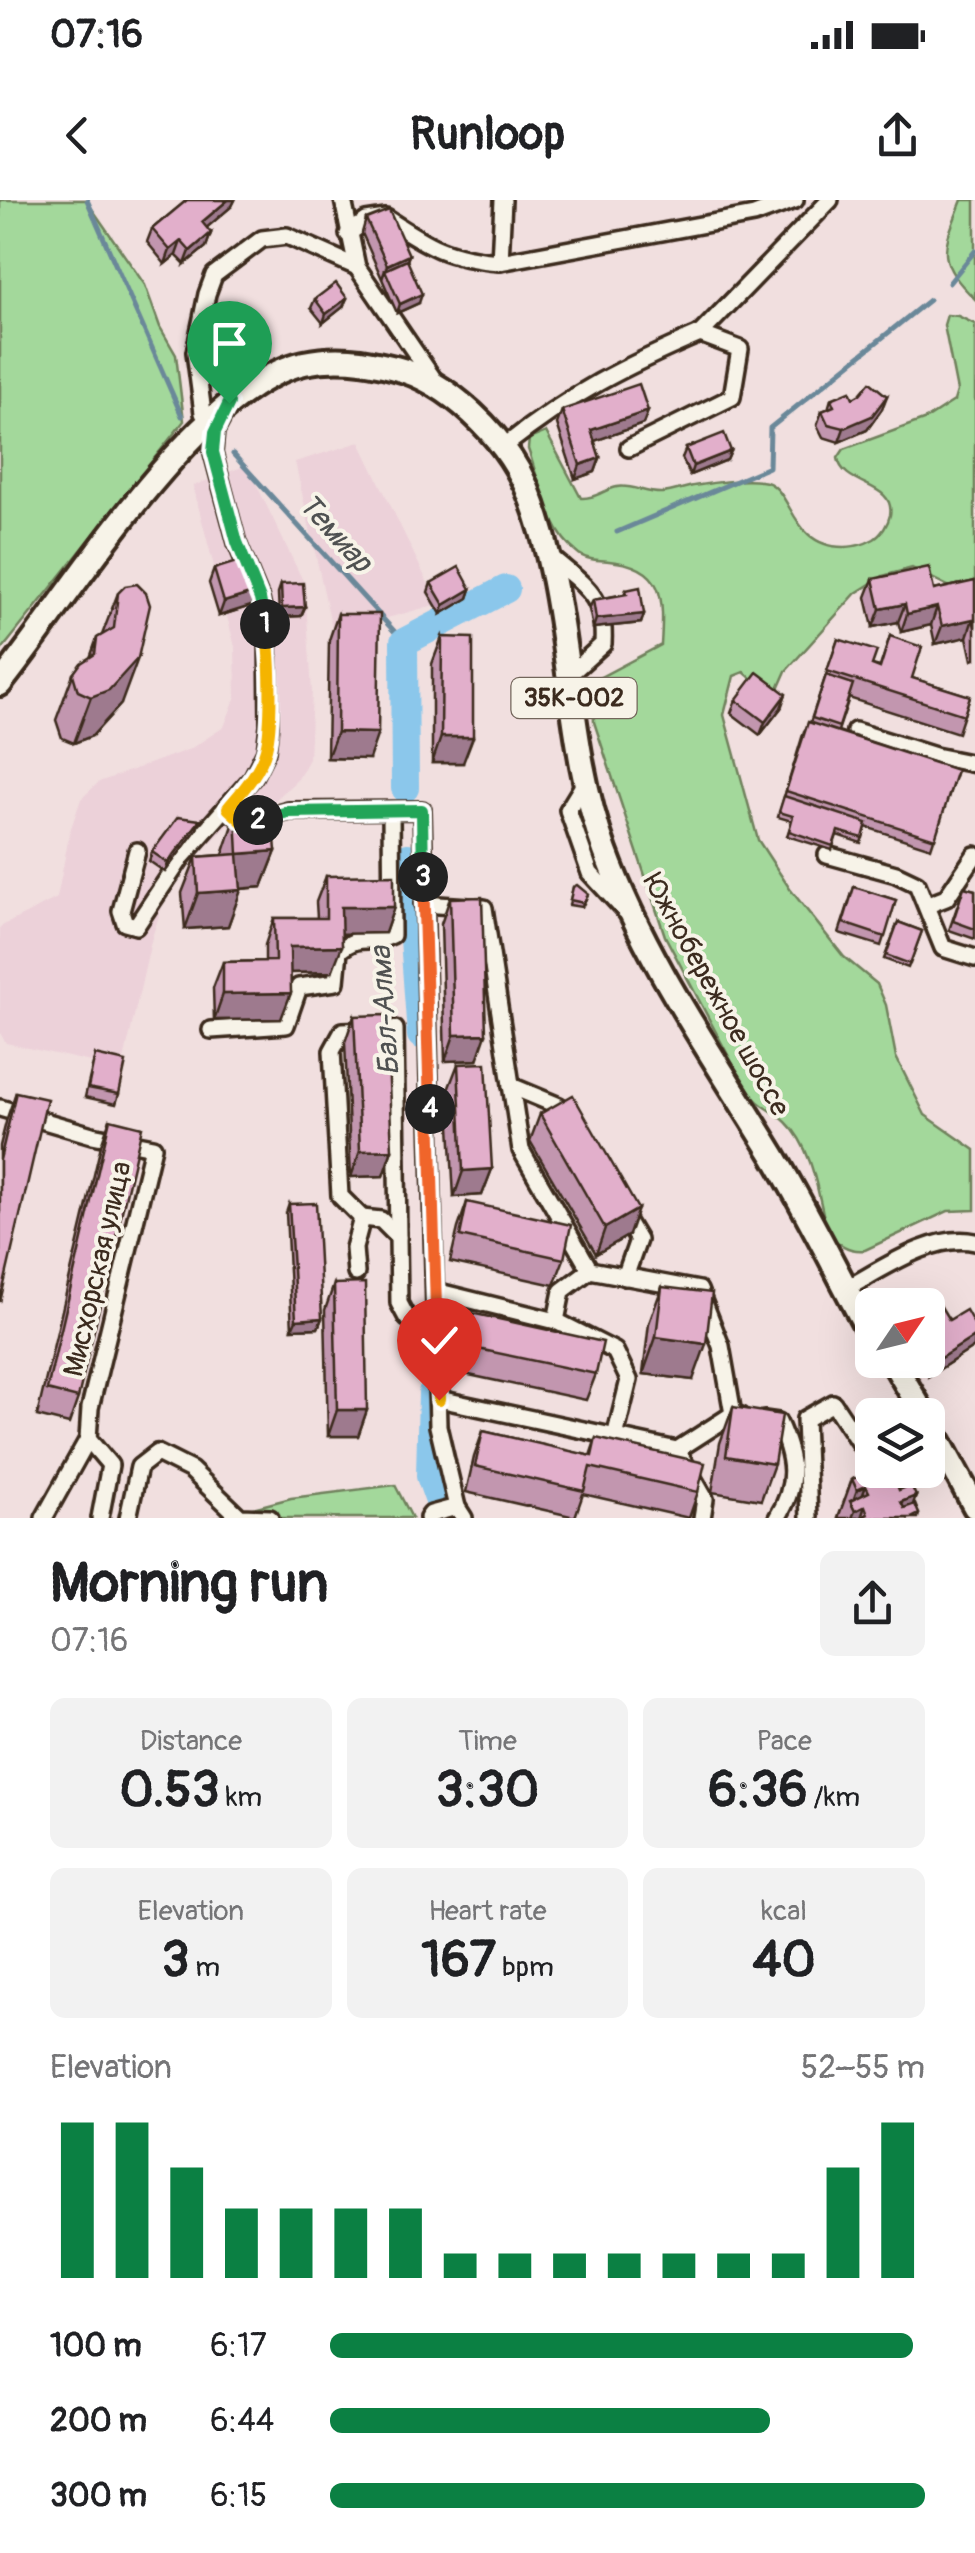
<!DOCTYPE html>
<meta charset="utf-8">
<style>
body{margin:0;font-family:Pangolin,sans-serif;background:#f2f2f2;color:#202124;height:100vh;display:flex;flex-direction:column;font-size:38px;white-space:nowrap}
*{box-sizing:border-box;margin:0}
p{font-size:32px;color:#757577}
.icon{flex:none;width:55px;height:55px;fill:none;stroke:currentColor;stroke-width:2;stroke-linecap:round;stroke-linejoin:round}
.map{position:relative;height:1318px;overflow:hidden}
.panel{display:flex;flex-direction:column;background:#fff;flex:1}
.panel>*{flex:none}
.needle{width:65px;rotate:55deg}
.controls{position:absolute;left:855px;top:1088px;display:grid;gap:20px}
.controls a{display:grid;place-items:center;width:90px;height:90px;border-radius:15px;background:#fff;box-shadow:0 10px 40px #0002;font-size:50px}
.pin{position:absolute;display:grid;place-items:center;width:85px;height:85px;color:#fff;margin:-102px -42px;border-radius:50% 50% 50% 0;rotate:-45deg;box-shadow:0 0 10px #0007}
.pin .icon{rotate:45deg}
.km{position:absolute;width:50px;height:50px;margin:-25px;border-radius:50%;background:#222;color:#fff;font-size:28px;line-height:50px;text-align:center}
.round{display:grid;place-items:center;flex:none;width:105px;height:105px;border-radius:15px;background:#f2f2f2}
.summary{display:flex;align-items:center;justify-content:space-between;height:170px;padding:0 50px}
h1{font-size:55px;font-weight:800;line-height:75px}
.stats{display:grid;grid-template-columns:repeat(3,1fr);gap:15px;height:170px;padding:10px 50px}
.stats div{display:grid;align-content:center;border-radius:15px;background:#f2f2f2;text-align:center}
.stats b{font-size:50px;font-weight:800}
.stats small{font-size:28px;font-weight:400}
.stats p{font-size:28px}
.chart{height:280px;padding:20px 50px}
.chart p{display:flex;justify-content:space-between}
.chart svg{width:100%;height:180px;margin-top:10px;stroke:#0b8043;stroke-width:6}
ul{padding:0 50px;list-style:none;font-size:32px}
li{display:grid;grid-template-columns:160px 120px 1fr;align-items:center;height:75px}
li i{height:25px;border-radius:12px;background:#0b8043}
.status{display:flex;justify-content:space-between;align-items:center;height:70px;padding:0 50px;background:#fff;direction:ltr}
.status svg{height:28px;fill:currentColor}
header{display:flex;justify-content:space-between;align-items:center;height:130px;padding:0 50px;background:#fff;font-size:45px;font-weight:800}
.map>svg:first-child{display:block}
.built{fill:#ecd1d9}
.green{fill:#a3d89b;stroke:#6f815c;stroke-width:2.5}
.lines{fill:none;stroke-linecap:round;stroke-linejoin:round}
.stream{stroke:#6b8899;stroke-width:5}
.river{stroke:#8bc7eb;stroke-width:28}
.minor-casing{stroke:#3b2a1e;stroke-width:22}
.highway-casing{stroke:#3b2a1e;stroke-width:30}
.minor{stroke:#f7f3e8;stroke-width:15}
.highway{stroke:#f7f3e8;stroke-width:22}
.wall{fill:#c296af;stroke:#3b2a1e;stroke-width:2.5}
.shaded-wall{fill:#9e7a8e;stroke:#3b2a1e;stroke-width:2.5}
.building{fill:#e2afcb;stroke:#3b2a1e;stroke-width:2.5}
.split-1-casing{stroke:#fff;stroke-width:20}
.split-2-casing{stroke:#fff;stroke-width:20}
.split-3-casing{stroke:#fff;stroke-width:20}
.split-4-casing{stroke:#fff;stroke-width:20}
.split-5-casing{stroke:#fff;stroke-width:20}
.split-6-casing{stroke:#fff;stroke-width:20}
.split-1{stroke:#22a559;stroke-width:12}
.split-2{stroke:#f5b400;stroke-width:12}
.split-3{stroke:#22a559;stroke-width:12}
.split-4{stroke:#f0652b;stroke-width:12}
.split-5{stroke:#f0652b;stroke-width:12}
.split-6{stroke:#f5b400;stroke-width:12}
.labels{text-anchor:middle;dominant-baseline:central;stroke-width:8;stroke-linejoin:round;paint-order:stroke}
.shield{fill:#f7f3e8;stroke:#73665b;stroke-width:2.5}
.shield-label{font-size:25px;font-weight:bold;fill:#3b2a1e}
.street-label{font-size:28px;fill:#3b2a1e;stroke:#f7f3e8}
.water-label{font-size:30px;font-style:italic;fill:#4f5151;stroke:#f7f3e8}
</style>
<div class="status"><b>07:16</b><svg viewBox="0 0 49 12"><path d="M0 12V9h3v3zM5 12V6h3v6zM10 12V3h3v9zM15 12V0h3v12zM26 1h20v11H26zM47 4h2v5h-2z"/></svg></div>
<header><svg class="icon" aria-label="back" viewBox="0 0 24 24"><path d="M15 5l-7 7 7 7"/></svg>Runloop<svg class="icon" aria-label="share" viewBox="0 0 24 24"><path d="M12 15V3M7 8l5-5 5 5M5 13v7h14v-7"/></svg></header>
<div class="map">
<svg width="975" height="1318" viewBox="0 0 975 1318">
<rect width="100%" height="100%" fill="#f1dfdf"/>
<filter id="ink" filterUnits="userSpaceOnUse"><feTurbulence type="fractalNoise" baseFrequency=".01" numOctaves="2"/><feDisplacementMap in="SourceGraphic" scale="20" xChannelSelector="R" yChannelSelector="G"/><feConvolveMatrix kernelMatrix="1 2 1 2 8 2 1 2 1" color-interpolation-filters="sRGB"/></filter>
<g filter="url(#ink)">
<g class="built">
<path d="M360 242 438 404 333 433 295 262Z"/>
<path d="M247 265 305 385 312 492 309 559 298 579 271 604 234 620 188 664 167 692 152 737 122 869 6 843 0 833V727L57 698 70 631 81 599 99 582 190 549 224 527 236 496 235 447 193 286Z"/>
</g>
<g class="green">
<path d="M0 0H86L145 85 160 127 176 155 184 221 0 452Z"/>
<path d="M962 0H975V99C934 59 943 49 962 0Z"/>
<path d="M947 115 958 116 975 124V383L950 387 912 368 883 376 856 393 786 471 778 489 769 494 744 472 734 476 724 515 758 640 790 689 844 757 877 784 886 805 896 857 925 915 975 950V1010L948 1011 865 1050C850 1052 836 1044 827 1031 818 996 814 949 786 922 770 907 761 909 745 887L665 736 594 522 593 489 597 479 661 445C664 398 665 366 609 361 599 360 587 360 579 354 548 332 540 283 528 249L529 239 546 232 581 298C595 299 603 290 617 287 631 284 647 294 662 293 675 292 687 286 700 285 718 282 742 279 761 281 794 283 787 348 845 347 857 346 863 345 874 339 882 334 888 324 890 315 896 282 842 287 838 258L844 249 926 219 954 201 957 191 944 125Z"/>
<path d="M395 1285 412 1318H215L291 1298Z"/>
</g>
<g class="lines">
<g class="stream">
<path d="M87 0 182 216"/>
<path d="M949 83 975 51"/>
<path d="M233 254 404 442"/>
<path d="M617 332 769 267 770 228 929 100"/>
</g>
<g class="river">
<path d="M405 588 404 442 506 389"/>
<path d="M408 657 421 835"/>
<path d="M432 1193 430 1276 445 1318"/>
</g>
<defs>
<g id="minor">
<path d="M343 0 357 67 432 177"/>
<path d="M348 34 366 21 386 18C428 46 447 58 500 62L754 15 795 0"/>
<path d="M500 62 503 0"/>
<path d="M700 134 830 0"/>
<path d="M203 213 195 152 207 94 214 75 262 39 287 36 357 67"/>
<path d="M506 245C570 194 625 166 700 134L740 149 732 197 629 248"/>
<path d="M553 359C586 387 606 397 603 444L571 473"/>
<path d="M855 531 935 556 975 564"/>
<path d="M587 579 568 610 590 673 625 711"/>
<path d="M228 608 244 623 289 611 422 610 438 1226 457 1307 464 1318"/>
<path d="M137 651 121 711 125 723 136 726 182 657 253 577 266 551 269 525 268 435 260 399 237 343 213 253 215 231 223 216"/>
<path d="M827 655 896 674 917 684 943 748 975 758"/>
<path d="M423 704 484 708 521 950 590 1070 699 1090 721 1146 733 1214"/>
<path d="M928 705 946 698 975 655"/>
<path d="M211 830 286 825 299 787 336 782 339 751C363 731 369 747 392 735L391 611"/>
<path d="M511 886 559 906 567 919"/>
<path d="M0 908 92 935 153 947 90 1208 88 1239 44 1318"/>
<path d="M622 1013 638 1040 625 1077"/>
<path d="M362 1018 340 996 332 851 343 831 395 829 398 1037"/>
<path d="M356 1073 354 1048 362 1018 381 1020 398 1037 399 1103 407 1118 436 1123"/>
<path d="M849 1087C884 1068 934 1033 975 1042"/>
<path d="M435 1091 556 1121 615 1151 629 1180 615 1237"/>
<path d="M556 1121 562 1091 590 1070"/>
<path d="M439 1199 677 1250"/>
<path d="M764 1220 778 1222C794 1257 799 1284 777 1318"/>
<path d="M88 1239 110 1265 100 1318"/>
<path d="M128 1318 139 1267 157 1253 191 1270 240 1317 270 1318"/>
<path d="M428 1318 431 1314 457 1307"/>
<path d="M702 1318 705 1299 677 1250 733 1214 741 1216"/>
<path d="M809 1318 805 1219 833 1203 872 1262"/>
</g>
<g id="highway">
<path d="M0 484C71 396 195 188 304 163 336 156 364 160 395 168 448 181 504 236 526 286 574 401 562 535 605 651 645 760 714 857 774 956 809 1015 840 1078 872 1138"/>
<path d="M892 1160 924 1215"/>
<path d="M928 1221 975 1307"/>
</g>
</defs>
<use href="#minor" class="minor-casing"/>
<use href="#highway" class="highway-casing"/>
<use href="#minor" class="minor"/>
<use href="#highway" class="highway"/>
</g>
<g class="wall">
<path d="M187 0H235L232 6 206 28 211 33 206 47 185 64 176 55 165 64 147 42 152 29Z"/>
<path d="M366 19 409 55 407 60 419 103 397 113 362 33Z"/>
<path d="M347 98 343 107 323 123 311 108 315 99Z"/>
<path d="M853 198 882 209 867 230 839 242 823 237 817 225 822 211 828 209 831 199Z"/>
<path d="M562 210 648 211 643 224 594 241 600 258 595 272 575 279 557 224Z"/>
<path d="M686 248 731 251 727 260 690 275 682 258Z"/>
<path d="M214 369 251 406 219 416 209 383Z"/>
<path d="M873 379 934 390 975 381V459L972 460 967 437 935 444 931 425 901 432 898 422 873 427 866 397Z"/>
<path d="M431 383 471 389 468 398 441 414 428 392Z"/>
<path d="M281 384 305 407 301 416 279 417 278 393Z"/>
<path d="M626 390 644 414 641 423 593 428 589 409 593 400 624 394Z"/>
<path d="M118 393 121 504 92 536 74 543 62 538 56 520 73 474 90 458 97 438 102 435Z"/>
<path d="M338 414 369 559 327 558 329 440Z"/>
<path d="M890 436 912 478 970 496 958 533 849 498 838 531 957 570 931 648 866 627 861 643 837 635 832 650 787 636 792 621 778 617 804 531 810 523 838 439 872 465 880 467Z"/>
<path d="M442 437 463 563H432V464Z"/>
<path d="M736 500 781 508 760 535 731 513Z"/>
<path d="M236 616 276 651 262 687 241 689 228 726 185 729 182 693 196 657 223 655Z"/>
<path d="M200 620 197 629 165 672 149 661 152 652Z"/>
<path d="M326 676 394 707 385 733H342L332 772 291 773 281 819 214 820 213 788 223 762 265 761V745L274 718H317L316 702Z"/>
<path d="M573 687 588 694 582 707 569 705Z"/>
<path d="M854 687 896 700 881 746 839 733Z"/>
<path d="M964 687 975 690V739L949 730Z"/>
<path d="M450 698 477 860 445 861 441 724Z"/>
<path d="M898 722 922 731 908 768 884 759Z"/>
<path d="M354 816 392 950 383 976 351 977 345 842Z"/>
<path d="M95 855 119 894 116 904 85 897Z"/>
<path d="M458 864 492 969 482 995 454 997 448 890Z"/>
<path d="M16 892 0 1102V946L7 918Z"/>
<path d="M540 914 629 1035 596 1054 530 941Z"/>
<path d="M110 919 78 1198 69 1224 37 1216 101 945Z"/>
<path d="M467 1002 564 1059 554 1085 450 1062 458 1028Z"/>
<path d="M289 1004 322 1118 318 1128 292 1129 286 1013Z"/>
<path d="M334 1084 367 1210 358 1236H328L325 1110Z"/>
<path d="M662 1087 693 1180 643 1174 649 1123Z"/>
<path d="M928 1105 975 1136 974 1147 929 1176 920 1160H928Z"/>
<path d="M471 1113 596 1174 586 1200 455 1172 461 1139Z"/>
<path d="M733 1207 774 1264 761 1300 712 1292 720 1243Z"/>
<path d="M483 1231 590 1256 596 1238 698 1292 689 1318 583 1294 575 1317 466 1292 474 1257Z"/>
<path d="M871 1265 885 1272 886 1270H904L898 1287 899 1290 916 1296 913 1304 919 1314 918 1318H838L852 1279 867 1276Z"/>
</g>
<g class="shaded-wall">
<path d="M228 0H235L232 6 197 36 202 22Z"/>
<path d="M211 33 206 47 185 64 190 51Z"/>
<path d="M181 41 176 55 165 64 170 50Z"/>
<path d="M409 55 404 69 385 70 382 79 387 65Z"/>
<path d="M422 94 419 103 397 113 400 104Z"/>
<path d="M347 98 343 107 323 123 326 114Z"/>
<path d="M887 196 882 209 867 230 839 242 844 228Z"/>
<path d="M648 211 643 224 586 244 591 230Z"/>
<path d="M731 251 727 260 690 275 693 266Z"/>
<path d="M600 258 595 272 575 279 580 265Z"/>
<path d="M471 389 468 398 441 414 444 405Z"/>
<path d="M256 392 251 406 219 416 224 402Z"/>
<path d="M905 404 898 422 873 427 880 409Z"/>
<path d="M305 407 301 416 279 417 282 408Z"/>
<path d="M937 407 931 425 901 432 907 414Z"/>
<path d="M644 414 641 423 593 428 596 419Z"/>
<path d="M973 419 967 437 935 444 942 426Z"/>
<path d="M138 458 121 504 92 536 74 543 91 497Z"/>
<path d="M786 494 781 508 760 535 765 522Z"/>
<path d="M337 532 378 533 369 559 327 558Z"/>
<path d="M441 537H473L463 563H432Z"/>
<path d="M200 620 197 629 165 672 168 663Z"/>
<path d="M276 651 262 687 225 690 238 654Z"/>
<path d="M241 690 228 726 185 729 198 693Z"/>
<path d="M341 707H394L385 733 332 734Z"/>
<path d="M342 746 332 772 281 773 290 747Z"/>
<path d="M291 793 281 819 214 820 223 794Z"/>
<path d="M486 834 477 860 445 861 454 835Z"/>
<path d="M392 950 383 976 351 977 360 951Z"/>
<path d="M492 969 482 995 454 997 463 971Z"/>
<path d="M638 1009 629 1035 596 1054 605 1028Z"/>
<path d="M322 1118 318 1128 292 1129 296 1120Z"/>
<path d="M975 1136 974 1147 929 1176 934 1162Z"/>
<path d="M656 1137 706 1144 693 1180 643 1174Z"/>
<path d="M337 1210H367L358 1236H328Z"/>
<path d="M904 1270 887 1317 894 1275Z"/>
<path d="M866 1286 857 1310 865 1306 861 1318H852L855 1311 852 1304 857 1290Z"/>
<path d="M916 1296 908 1318 901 1302Z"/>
</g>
<g class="building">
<path d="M187 0H228L202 22 211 33 190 51 181 41 170 50 152 29Z"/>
<path d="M389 10 409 55 387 65 366 19Z"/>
<path d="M407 60 422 94 400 104 385 70Z"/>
<path d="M336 83 347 98 326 114 315 99Z"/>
<path d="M870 182 887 196 872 216 844 228 828 224 822 211 834 206 831 199 850 191 853 198 860 194Z"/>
<path d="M639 184 648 211 591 230 600 258 580 265 562 210Z"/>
<path d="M724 233 731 251 693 266 686 248Z"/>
<path d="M246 359 256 392 224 402 214 369Z"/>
<path d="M459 367 471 389 444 405 431 383Z"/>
<path d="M929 367 934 390 975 381V427L973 419 942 426 937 407 907 414 905 404 880 409 873 379Z"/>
<path d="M303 383 305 407 282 408 281 384Z"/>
<path d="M137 384 146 393 150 405 138 458 109 490 91 497 78 491 73 474 81 463 95 454 97 438 114 428 118 393 125 386Z"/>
<path d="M640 387 644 414 596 419 593 400 627 394 626 390Z"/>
<path d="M338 414H380L378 533 337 532Z"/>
<path d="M890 436 922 447 912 478 970 496 964 515 827 471 838 439 877 451 872 465 880 468Z"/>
<path d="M442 437 473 438V537H441Z"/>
<path d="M757 472 786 494 765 522 736 500Z"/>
<path d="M826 475 853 484 839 527 812 518Z"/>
<path d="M808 522 957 570 935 639 786 591Z"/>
<path d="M784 596 867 623 863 638 838 631 833 646 789 631 793 616 779 612Z"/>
<path d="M273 613 276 651 238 654 241 690 198 693 196 657 238 654 236 616Z"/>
<path d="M178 617 200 620 168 663 152 652Z"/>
<path d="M394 675V707H341L342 746 290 747 291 793 223 794V762L275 761 274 718H326V676Z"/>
<path d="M577 685 588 694 584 703 570 700 573 687Z"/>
<path d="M854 687 896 700 885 737 843 723Z"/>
<path d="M964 687 975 690V729L953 721Z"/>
<path d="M482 697 486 834 454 835 450 698Z"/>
<path d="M898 722 922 731 910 764 886 755Z"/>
<path d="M386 815 392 950 360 951 354 816Z"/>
<path d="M95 855 126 862 119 894 88 888Z"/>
<path d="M486 863 492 969 463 971 458 864Z"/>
<path d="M16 892 47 899 0 1102V960Z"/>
<path d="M573 895 638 1009 605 1028 540 914Z"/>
<path d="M110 919 142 927 78 1198 47 1190Z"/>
<path d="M467 1002 571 1025 564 1059 460 1036Z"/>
<path d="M316 1003 322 1118 296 1120 289 1004Z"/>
<path d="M365 1083 367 1210H337L334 1084Z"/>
<path d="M662 1087 712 1093 706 1144 656 1137Z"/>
<path d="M937 1100 949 1120 966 1110 975 1126V1136L934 1162 928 1150V1136L935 1131 928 1119V1105H925Z"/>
<path d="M471 1113 603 1142 596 1174 464 1146Z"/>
<path d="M733 1207 782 1215 774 1264 726 1256Z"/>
<path d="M483 1231 592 1256 596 1238 705 1263 698 1292 590 1267 584 1291 475 1266Z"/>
<path d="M873 1270H884L886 1275 892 1272 899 1290 911 1285 916 1296 901 1302 904 1308 915 1304 919 1314 911 1318H859L868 1314 865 1306 855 1311 850 1301 869 1292 866 1286 857 1290 852 1279 866 1274 868 1279 875 1276Z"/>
<path d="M891 1270H904L894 1275Z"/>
</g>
</g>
<g class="lines" filter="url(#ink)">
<defs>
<path id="split-1" d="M229 203 215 232 213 252 237 342 260 399 265 424"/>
<path id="split-2" d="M258 620 244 623 228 608C243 590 260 572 266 549 273 522 271 451 265 424"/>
<path id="split-3" d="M258 620 288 612 422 610 423 677"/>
<path id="split-4" d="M423 677 430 909"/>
<path id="split-5" d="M430 909 437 1141"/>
<path id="split-6" d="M437 1141 439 1200"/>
</defs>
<use href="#split-1" class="split-1-casing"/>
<use href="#split-2" class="split-2-casing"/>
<use href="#split-3" class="split-3-casing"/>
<use href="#split-4" class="split-4-casing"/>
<use href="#split-5" class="split-5-casing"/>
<use href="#split-6" class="split-6-casing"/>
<use href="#split-1" class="split-1"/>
<use href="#split-2" class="split-2"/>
<use href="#split-3" class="split-3"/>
<use href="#split-4" class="split-4"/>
<use href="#split-5" class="split-5"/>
<use href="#split-6" class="split-6"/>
</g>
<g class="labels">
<rect class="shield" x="511.5" y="478" width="125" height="40" rx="8"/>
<g class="shield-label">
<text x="574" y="498">35К-002</text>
</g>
<g class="street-label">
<text transform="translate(716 795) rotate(61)">Южнобережное шоссе</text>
<text transform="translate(98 1069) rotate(-77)">Мисхорская улица</text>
</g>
<g class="water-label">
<text transform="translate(335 333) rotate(48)">Темиар</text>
<text transform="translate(385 811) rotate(-94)">Бал-Алма</text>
</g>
</g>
</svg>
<div class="controls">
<a><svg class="needle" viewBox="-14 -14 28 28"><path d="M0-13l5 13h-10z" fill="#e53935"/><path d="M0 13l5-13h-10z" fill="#757577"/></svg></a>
<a><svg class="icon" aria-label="layers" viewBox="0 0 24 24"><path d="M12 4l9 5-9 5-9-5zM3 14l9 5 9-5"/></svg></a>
</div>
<div class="pin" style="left:229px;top:203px;background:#1e9e55"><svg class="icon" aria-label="arrive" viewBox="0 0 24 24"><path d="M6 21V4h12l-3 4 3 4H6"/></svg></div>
<div class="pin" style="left:439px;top:1200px;background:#d93025"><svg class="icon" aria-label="check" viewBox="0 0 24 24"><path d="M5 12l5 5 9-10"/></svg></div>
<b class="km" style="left:265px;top:424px">1</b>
<b class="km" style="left:258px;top:620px">2</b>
<b class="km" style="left:423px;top:677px">3</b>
<b class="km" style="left:430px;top:909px">4</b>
</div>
<section class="panel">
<div class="summary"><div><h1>Morning run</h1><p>07:16</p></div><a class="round"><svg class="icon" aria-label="share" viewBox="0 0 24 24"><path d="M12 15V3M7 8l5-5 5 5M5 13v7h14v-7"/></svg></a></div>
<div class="stats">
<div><p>Distance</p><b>0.53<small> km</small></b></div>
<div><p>Time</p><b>3:30</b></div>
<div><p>Pace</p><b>6:36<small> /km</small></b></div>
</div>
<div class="stats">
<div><p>Elevation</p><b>3<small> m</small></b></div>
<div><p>Heart rate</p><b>167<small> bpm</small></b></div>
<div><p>kcal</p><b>40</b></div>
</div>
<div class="chart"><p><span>Elevation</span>52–55 m</p>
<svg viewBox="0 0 160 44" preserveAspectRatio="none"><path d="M5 44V6M15 44V6M25 44V17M35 44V27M45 44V27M55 44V27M65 44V27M75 44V38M85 44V38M95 44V38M105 44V38M115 44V38M125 44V38M135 44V38M145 44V17M155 44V6"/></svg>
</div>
<ul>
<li><b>100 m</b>6:17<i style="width:98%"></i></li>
<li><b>200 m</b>6:44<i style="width:74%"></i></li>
<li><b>300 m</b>6:15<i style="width:100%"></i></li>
</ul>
</section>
